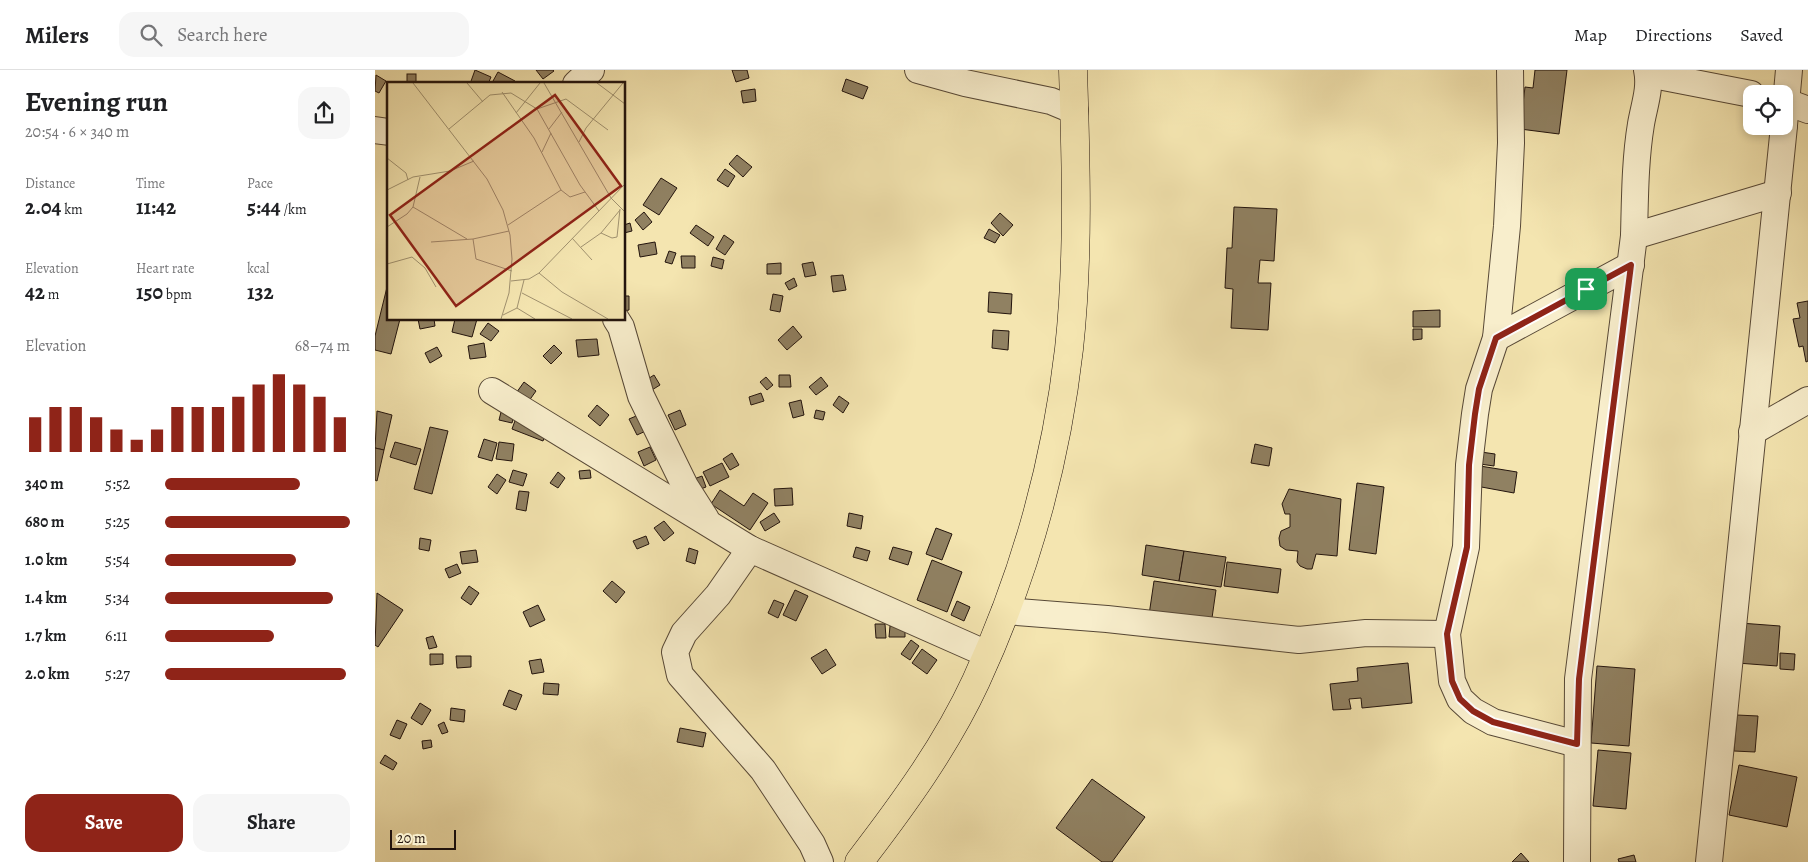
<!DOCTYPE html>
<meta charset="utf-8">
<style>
body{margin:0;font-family:Alegreya,serif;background:#f6f6f6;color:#202124;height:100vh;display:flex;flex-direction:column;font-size:19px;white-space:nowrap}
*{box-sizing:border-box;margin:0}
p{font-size:16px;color:#757577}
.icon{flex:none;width:28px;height:28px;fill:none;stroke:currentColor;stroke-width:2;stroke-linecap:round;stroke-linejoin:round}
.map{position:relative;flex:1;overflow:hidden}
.details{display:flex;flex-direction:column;background:#fff;width:375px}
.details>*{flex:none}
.tools{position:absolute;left:1368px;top:15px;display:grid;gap:10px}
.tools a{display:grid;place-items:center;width:50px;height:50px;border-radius:10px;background:#fff;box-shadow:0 2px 8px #0003;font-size:25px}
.scale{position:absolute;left:15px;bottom:12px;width:66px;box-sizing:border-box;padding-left:5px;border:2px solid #23140d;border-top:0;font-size:14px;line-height:18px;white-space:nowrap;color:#23140d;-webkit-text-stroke:4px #f8eecc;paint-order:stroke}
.pin{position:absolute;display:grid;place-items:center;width:42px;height:42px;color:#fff;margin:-21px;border-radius:10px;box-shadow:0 2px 8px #0006}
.round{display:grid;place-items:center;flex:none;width:52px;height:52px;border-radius:15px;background:#f6f6f6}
.overview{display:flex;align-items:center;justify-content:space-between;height:85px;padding:0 25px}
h1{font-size:28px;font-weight:600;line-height:38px}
.metrics{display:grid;grid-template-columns:repeat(3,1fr);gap:8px;height:85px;padding:5px 25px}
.metrics div{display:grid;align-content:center}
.metrics b{font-size:21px;font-weight:600}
.metrics small{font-size:14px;font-weight:400}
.metrics p{font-size:14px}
.chart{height:140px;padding:10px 25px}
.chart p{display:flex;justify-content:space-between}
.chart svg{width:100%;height:90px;margin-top:5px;stroke:#8f2418;stroke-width:6}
.primary-button{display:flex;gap:10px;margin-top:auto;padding:10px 25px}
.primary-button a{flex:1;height:58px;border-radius:15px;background:#8f2418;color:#fff;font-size:20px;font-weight:600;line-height:58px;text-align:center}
.primary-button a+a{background:#f6f6f6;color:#202124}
ul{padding:0 25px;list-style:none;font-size:16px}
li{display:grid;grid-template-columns:80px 60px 1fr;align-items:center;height:38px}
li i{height:12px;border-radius:6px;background:#8f2418}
header{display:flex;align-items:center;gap:30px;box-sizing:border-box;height:70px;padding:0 25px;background:#fff;border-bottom:1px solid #e0e0e0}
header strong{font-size:24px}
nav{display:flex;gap:28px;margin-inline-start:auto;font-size:18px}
.search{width:350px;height:45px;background:#f6f6f6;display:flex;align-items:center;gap:12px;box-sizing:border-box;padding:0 18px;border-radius:15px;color:#757577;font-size:19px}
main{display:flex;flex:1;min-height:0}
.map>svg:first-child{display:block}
.building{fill:#908162;stroke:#23140d}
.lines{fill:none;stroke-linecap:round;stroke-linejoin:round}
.street-casing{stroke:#574836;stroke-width:28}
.highway-casing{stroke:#23140d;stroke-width:29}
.street{stroke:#f8eecc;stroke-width:26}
.highway{stroke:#f4e5b0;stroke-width:28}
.route-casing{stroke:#fff;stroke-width:10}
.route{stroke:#8f2418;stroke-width:6}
.inset-road{fill:none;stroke:#a0916f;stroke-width:1}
.view{fill:#8f2418;fill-opacity:0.15;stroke:#8f2418;stroke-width:2.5}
.inset-edge{fill:none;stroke:#23140d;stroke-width:2.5}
</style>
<header>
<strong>Milers</strong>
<div class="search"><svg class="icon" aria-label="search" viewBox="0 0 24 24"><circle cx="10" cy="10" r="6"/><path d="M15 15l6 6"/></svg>Search here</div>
<nav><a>Map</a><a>Directions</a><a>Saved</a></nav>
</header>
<main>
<section class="details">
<div class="overview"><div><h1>Evening run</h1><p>20:54 · 6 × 340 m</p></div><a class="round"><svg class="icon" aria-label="share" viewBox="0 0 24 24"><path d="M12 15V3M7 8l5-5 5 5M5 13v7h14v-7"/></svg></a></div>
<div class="metrics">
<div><p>Distance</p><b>2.04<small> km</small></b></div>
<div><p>Time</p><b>11:42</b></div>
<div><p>Pace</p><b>5:44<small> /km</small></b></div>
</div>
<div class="metrics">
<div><p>Elevation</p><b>42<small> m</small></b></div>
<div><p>Heart rate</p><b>150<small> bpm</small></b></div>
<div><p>kcal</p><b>132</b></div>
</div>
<div class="chart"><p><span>Elevation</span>68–74 m</p>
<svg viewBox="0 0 160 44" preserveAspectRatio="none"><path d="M5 44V27M15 44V22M25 44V22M35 44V27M45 44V33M55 44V38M65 44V33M75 44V22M85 44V22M95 44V22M105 44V17M115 44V11M125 44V6M135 44V11M145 44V17M155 44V27"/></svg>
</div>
<ul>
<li><b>340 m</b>5:52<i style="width:73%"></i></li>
<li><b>680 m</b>5:25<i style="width:100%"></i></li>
<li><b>1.0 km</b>5:54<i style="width:71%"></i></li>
<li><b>1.4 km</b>5:34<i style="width:91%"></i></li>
<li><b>1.7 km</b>6:11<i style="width:59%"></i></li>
<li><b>2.0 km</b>5:27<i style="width:98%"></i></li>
</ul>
<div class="primary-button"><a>Save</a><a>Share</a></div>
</section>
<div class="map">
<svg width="1433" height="792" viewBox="0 0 1433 792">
<rect width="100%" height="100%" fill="#f4e5b0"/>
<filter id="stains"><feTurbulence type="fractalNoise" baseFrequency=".004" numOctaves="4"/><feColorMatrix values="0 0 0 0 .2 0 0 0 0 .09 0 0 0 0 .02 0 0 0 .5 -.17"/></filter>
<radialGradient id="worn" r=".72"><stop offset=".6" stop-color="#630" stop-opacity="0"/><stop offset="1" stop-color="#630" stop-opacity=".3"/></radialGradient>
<g class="building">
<path d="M100 0 116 7 113 14H95Z"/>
<path d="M161 0H178L179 1 168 9Z"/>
<path d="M357 0H372L374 8 361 12Z"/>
<path d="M1160 0H1192L1184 64 1145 59 1150 17 1158 18Z"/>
<path d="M123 2 140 11 139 14H124L118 11Z"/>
<rect x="32" y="4" width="9" height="10"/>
<path d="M1 5 11 11 4 23 0 21Z"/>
<path d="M471 9 493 17 488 29 467 21Z"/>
<path d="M380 19 381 31 368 33 366 21Z"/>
<path d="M362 85 377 97 368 107 354 94Z"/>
<path d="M350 99 360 106 353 117 342 110Z"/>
<path d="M286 108 302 118 284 145 268 135Z"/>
<path d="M859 137 902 139 899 191 885 190 883 213H896L893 260 856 258 858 219 850 218 852 178H857Z"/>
<path d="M269 142 277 152 268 160 260 150Z"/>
<path d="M625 143 638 155 628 166 616 153Z"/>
<path d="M255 153 257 161 249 163V155Z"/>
<path d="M321 155 339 167 333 176 315 163Z"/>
<path d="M614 159 625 165 620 173 609 168Z"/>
<path d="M349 165 359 172 350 185 341 179Z"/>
<path d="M280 172 282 184 265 187 263 175Z"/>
<path d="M294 181 301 183 297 194 290 192Z"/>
<path d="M306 186H320V198H307Z"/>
<path d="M338 187 349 190 347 199 336 196Z"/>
<path d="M438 192 441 205 430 207 427 194Z"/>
<path d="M406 193V204H392V194Z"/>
<path d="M468 205 471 220 458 222 456 206Z"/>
<path d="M419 208 422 216 414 220 410 213Z"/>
<path d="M14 209V249H25L16 284 0 280V266Z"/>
<path d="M614 222 637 224 636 244 613 242Z"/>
<path d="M398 224 408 226 405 242 395 240Z"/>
<path d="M249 226H254V240L249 241Z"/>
<path d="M1433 231V291L1431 292 1428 276 1424 277 1418 249 1425 248 1422 233Z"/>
<path d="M1065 240V257H1038V241Z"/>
<path d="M43 249H59L60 256 45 259Z"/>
<path d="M80 249H102L97 267 77 262Z"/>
<path d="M113 253 124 261 116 271 105 264Z"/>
<path d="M418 256 427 267 412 280 403 270Z"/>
<path d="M1038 259H1047V269L1038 270Z"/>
<path d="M618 260 634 261 633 280 617 278Z"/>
<path d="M222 269 224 285 203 287 201 270Z"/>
<path d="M109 273 111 287 95 289 93 276Z"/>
<path d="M179 275 187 283 176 294 168 286Z"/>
<path d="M62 277 67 286 55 293 50 283Z"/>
<path d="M279 305 285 315 272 323 265 314Z"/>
<path d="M404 305H415L416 317H404Z"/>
<path d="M391 307 398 315 392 320 385 312Z"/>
<path d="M446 307 453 316 441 325 434 317Z"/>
<path d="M149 312 161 321 151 335 139 326Z"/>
<path d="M386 323 389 331 376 335 374 327Z"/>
<path d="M464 326 474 333 468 343 458 335Z"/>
<path d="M426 330 429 345 418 348 414 333Z"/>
<path d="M222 335 234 345 225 356 213 346Z"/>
<path d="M127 338 140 341 137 353 124 350Z"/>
<path d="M305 340 311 355 300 360 293 345Z"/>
<path d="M441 340 450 342 448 350 439 348Z"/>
<path d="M2 341 17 345 9 380 0 378Z"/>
<path d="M266 344 273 360 262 365 254 349Z"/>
<path d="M141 348 172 360 168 371 137 359Z"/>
<path d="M55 357 73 361 57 424 39 419Z"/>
<path d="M109 369 122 373 117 391 103 387Z"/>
<path d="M20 372 46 379 41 395 15 387Z"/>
<path d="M124 372 139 374 137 391 121 389Z"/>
<path d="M880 374 897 378 894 396 876 393Z"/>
<path d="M275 377 281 390 269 396 263 382Z"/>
<path d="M0 378 9 380 2 411 0 410Z"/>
<path d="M1106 382 1120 384 1119 396 1105 394Z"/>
<path d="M357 383 364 395 355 400 348 389Z"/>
<path d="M347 393 354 407 335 416 328 402Z"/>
<path d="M1105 396 1142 402 1139 423 1101 416Z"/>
<path d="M138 400 152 404 148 416 134 412Z"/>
<path d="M215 400 216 408 205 409 204 401Z"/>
<path d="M183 402 190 408 183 418 175 413Z"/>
<path d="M122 404 131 410 122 424 113 417Z"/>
<path d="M327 406 331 417 323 420 319 409Z"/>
<path d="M982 413 1009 417 1001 484 974 480Z"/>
<path d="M417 418 418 435 400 436 399 419Z"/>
<path d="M914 419 966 429 962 486 941 484 937 499H932L925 496 922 492 923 481 911 480 905 476 904 468 906 461 915 457V444H910L907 434Z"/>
<path d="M345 420 369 436 378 423 393 433 375 460 336 434Z"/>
<path d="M144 421 154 422 151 441 141 439Z"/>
<path d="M399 443 405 452 390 461 385 452Z"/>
<path d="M474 443 488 446 486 459 472 456Z"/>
<path d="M289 451 299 463 289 471 279 458Z"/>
<path d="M561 458 577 464 567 490 551 484Z"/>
<path d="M271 466 274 474 262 479 258 471Z"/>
<path d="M45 468 56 470 54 481 44 479Z"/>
<path d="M771 475 809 481 804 511 767 505Z"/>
<path d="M481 477 495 481 492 491 478 487Z"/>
<path d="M518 477 537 482 533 495 514 489Z"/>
<path d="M314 478 323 481 320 494 311 491Z"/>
<path d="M101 480 103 492 87 494 85 482Z"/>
<path d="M809 481 851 487 846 517 804 511Z"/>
<path d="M557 490 587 502 572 542 542 530Z"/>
<path d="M852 492 906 499 903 523 849 516Z"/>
<path d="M82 494 86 503 74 508 70 499Z"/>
<path d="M237 511 250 522 241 533 228 521Z"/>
<path d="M779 511 841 520 836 555 774 545Z"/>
<path d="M94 516 104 523 96 535 86 528Z"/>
<path d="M420 520 433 526 421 551 408 545Z"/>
<path d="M2 523 28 540 3 577 0 575Z"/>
<path d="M399 530 409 534 403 548 393 543Z"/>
<path d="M582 531 595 537 589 551 576 545Z"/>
<path d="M163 535 170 550 155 557 148 542Z"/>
<path d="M1365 553 1405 556 1402 596 1362 593Z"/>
<path d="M500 554H510L511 568H501Z"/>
<path d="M515 556 530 557V567H514Z"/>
<path d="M58 566 62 577 54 579 51 568Z"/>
<path d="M536 570 544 576 535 590 526 584Z"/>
<path d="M451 579 461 595 447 604 436 588Z"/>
<path d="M547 579 562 590 552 604 537 593Z"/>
<path d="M1405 583 1420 584 1419 600 1405 599Z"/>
<path d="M55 584H68V594L55 595Z"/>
<path d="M81 586H96V597L82 598Z"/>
<path d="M166 589 169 602 157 604 154 591Z"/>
<path d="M1033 593 1037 633 987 638 986 628 974 629 976 639 958 640 955 614 983 611 982 598Z"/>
<path d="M1222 596 1260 599 1254 676 1216 673Z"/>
<path d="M169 613 184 614 183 625 168 624Z"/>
<path d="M134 620 147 625 141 640 128 635Z"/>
<path d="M45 633 56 640 47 655 36 648Z"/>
<path d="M76 638 90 640 89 652 75 650Z"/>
<path d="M1362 645 1383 646 1380 682 1359 681Z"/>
<path d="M22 650 32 654 25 669 15 665Z"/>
<path d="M69 652 73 662 67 664 63 655Z"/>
<path d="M305 658 331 663 328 677 302 672Z"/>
<path d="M56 670 57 677 48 679 47 671Z"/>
<path d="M1223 680 1256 683 1251 739 1218 736Z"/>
<path d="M10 685 22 693 18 700 5 693Z"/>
<path d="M1364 695 1422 707 1412 757 1354 745Z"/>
<path d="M717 709 770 747 737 792H727L681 758Z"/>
<path d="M1146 783 1154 792H1137Z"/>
<path d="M1259 785 1261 792H1244L1243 789Z"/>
</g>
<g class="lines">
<defs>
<g id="street">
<path d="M543 0 590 13 676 31 700 41"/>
<path d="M1135 0 1136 73 1132 156 1121 268 1104 319 1100 344 1094 395 1091 477 1072 564 1077 611 1085 629 1098 641 1118 652 1202 674"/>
<path d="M1273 4 1376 24"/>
<path d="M201 14 216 0"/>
<path d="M1409 31 1433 40"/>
<path d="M1409 55 1414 0"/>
<path d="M0 60 14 62"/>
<path d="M1259 166 1403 123"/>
<path d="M241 249 246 257 266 326 310 416 331 449"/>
<path d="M1121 268 1256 195"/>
<path d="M117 321 375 479 612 584"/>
<path d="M1377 362 1433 330"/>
<path d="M375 479 343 525 309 563 300 582 305 605 388 700 437 774 445 792"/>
<path d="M630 541 732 549 924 570 991 563 1072 564"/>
<path d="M1202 792 1203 609 1259 166C1260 128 1260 90 1266 54 1269 36 1276 18 1272 0"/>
<path d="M1334 792 1409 56"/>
</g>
<path id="highway" d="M484 792C527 736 571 676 601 611 649 507 681 393 694 279 704 187 701 92 698 0"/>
</defs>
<use href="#street" class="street-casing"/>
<use href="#highway" class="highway-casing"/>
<use href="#street" class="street"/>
<use href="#highway" class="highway"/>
</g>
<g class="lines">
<defs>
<path id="route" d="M1256 195 1204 609 1202 674 1118 652 1098 641 1085 629 1077 611 1072 564 1092 477 1094 395 1100 344 1104 319 1121 268Z"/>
</defs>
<use href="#route" class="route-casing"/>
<use href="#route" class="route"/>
</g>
<g transform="translate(12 12)">
<rect width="238" height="238" fill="#f4e5b0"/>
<path class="inset-road" d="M26 1 100 97 116 128 123 153 125 177 122 211 114 237M80 1 96 20M157 1 224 116 238 130M210 1 238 22M115 10 147 56 174 108 183 115 198 110M150 27 179 17 221 48M129 31 153 1M62 47 103 13 124 11 150 27 193 103 212 129M162 47 175 30M192 60 199 46 236 1M155 70 164 51M0 76 19 91 21 98M33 95 26 125 80 157M0 108 26 95 63 89 87 79M121 143 174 108M0 145 20 132 26 125M214 151 225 156 230 155 233 127M185 156 205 178M86 157 89 177 125 189M44 160 86 157 122 149M194 165 214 151 233 128M0 182 25 175 38 186 49 205M152 191 175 210 221 237M124 199 142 197 152 191 238 102M135 211 185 237M130 226 137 198M116 233 130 226 148 237"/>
<path class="view" d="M168 13 234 104 69 224 3 133Z"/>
<rect width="238" height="238" class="inset-edge"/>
</g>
<rect width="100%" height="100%" filter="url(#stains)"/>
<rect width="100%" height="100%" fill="url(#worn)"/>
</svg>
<div class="tools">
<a><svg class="icon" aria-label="locate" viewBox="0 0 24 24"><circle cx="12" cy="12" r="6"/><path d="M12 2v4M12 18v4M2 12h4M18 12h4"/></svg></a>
</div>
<div class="scale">20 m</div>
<div class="pin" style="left:1211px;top:219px;background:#1e9e55"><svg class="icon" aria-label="arrive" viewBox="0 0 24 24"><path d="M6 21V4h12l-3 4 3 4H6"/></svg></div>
</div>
</main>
